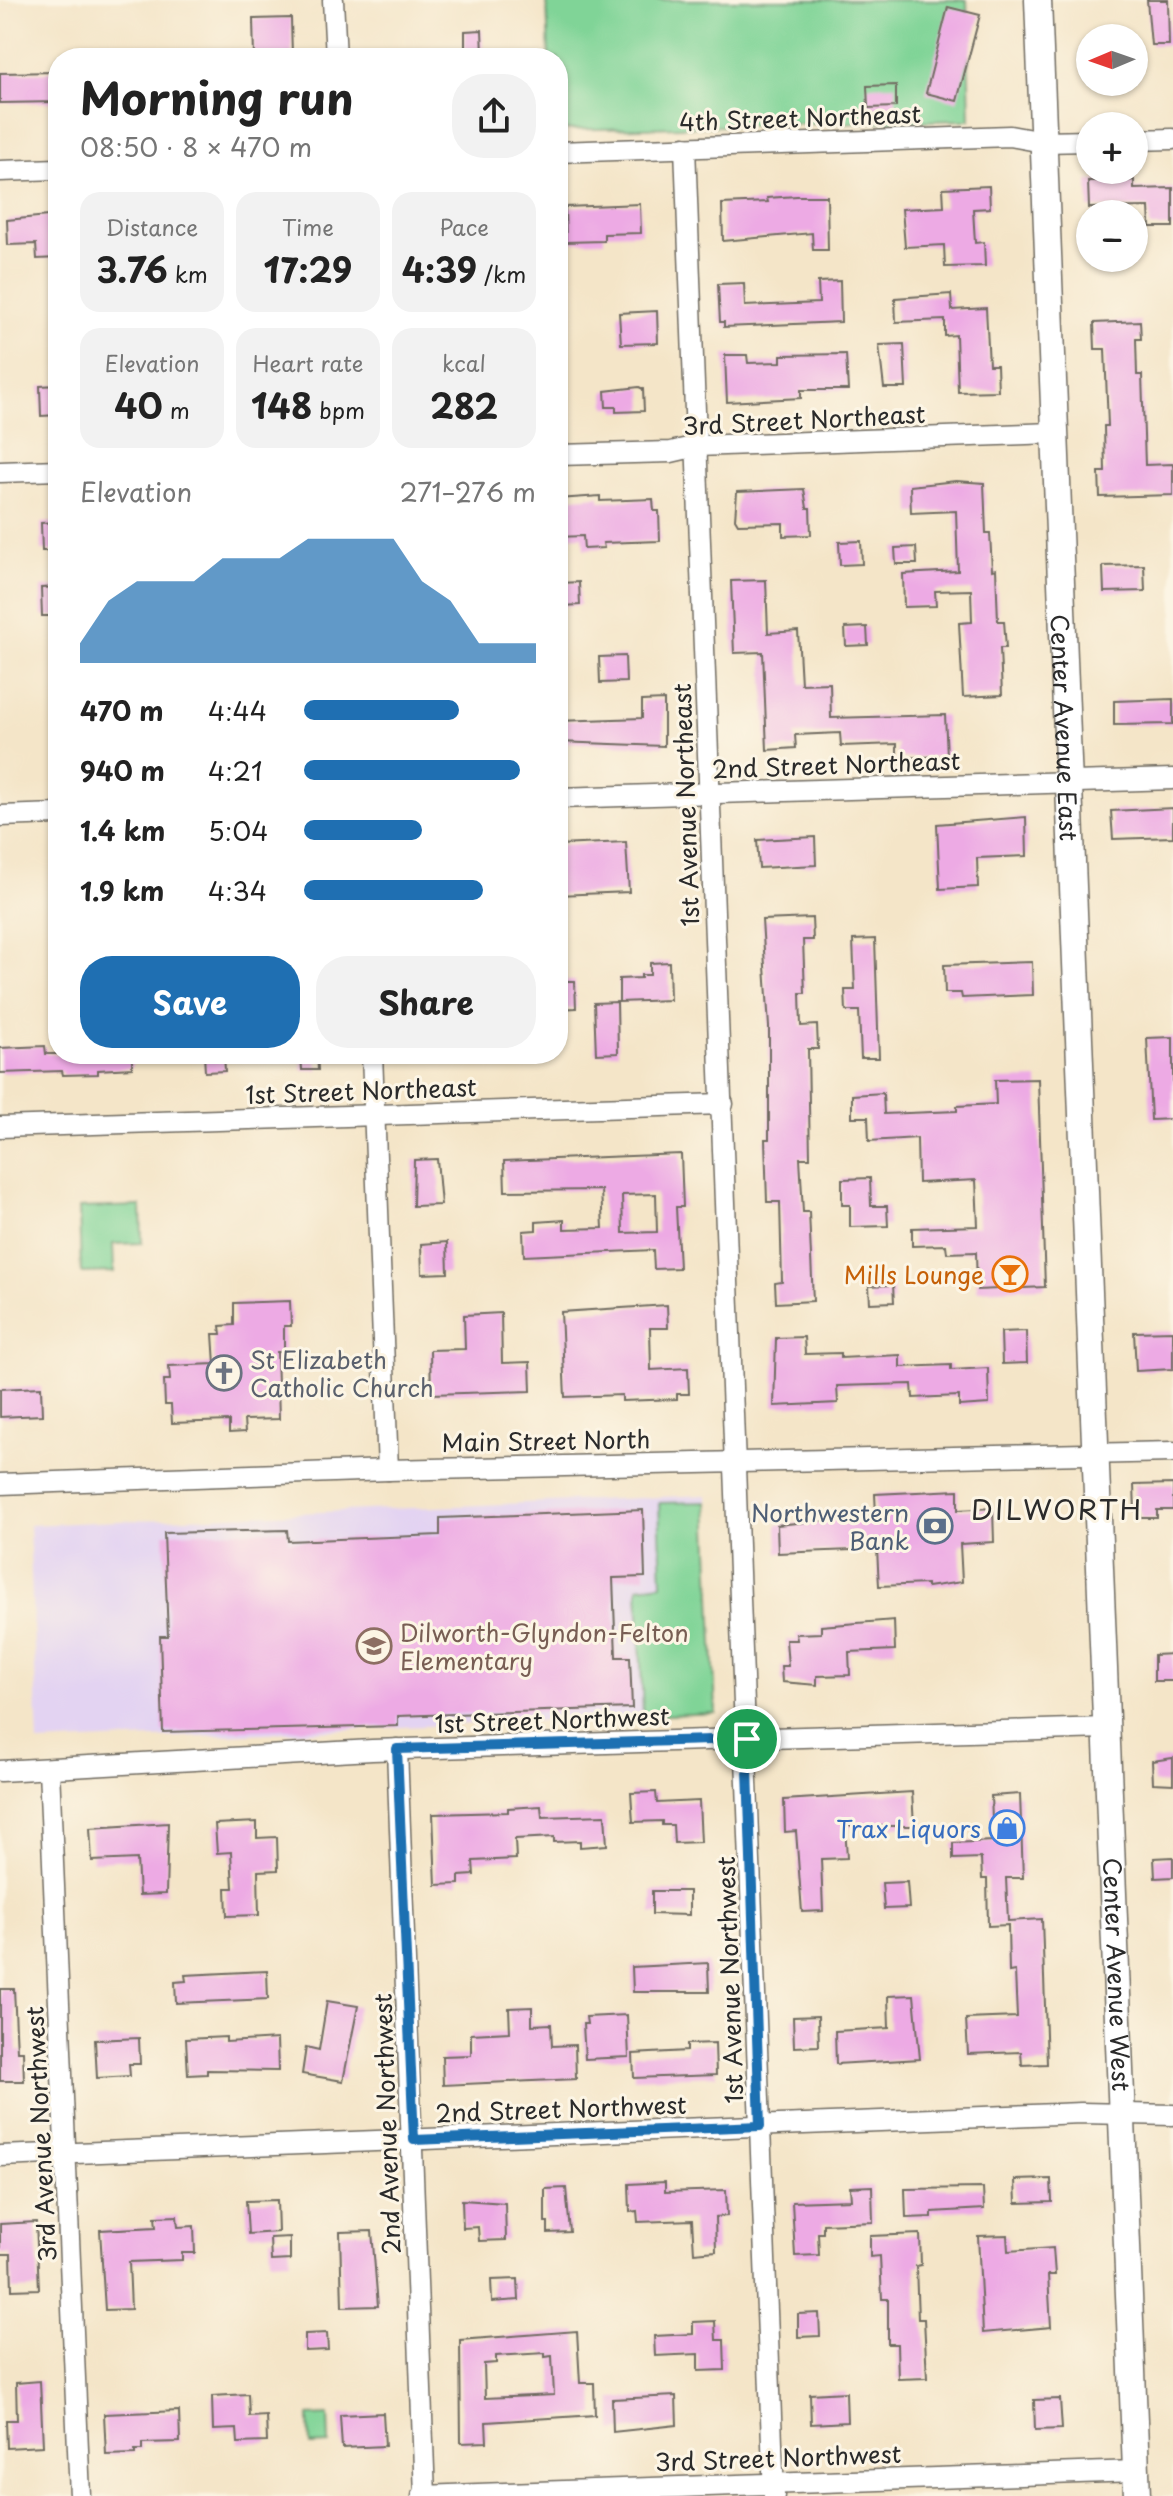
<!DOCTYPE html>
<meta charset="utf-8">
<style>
body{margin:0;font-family:"Playpen Sans",sans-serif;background:#f2f2f2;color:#222;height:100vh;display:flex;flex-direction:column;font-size:30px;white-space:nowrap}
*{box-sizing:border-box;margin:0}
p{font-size:26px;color:#767676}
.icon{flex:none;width:44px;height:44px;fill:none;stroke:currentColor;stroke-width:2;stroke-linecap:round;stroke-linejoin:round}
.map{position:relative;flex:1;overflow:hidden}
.sheet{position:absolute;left:48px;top:48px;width:520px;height:1016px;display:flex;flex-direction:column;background:#fff;border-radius:32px;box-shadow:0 2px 6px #0004}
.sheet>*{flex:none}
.needle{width:52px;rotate:268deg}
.fabs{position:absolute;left:1076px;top:24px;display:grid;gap:16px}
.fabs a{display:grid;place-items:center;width:72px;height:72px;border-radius:50%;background:#fff;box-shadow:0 2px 6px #0004;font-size:40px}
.pin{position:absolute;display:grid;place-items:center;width:68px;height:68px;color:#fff;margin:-34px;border:4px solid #fff;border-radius:50%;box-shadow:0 2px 8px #0007}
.round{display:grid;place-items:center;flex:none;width:84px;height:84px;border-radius:32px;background:#f2f2f2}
.overview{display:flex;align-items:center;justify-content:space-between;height:136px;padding:0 32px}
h1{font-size:44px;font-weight:700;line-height:60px}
.figures{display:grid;grid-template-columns:repeat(3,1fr);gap:12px;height:136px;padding:8px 32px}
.figures div{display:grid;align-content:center;border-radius:20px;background:#f2f2f2;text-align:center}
.figures b{font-size:34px;font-weight:700}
.figures small{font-size:22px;font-weight:400}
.figures p{font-size:22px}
.chart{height:224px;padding:16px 32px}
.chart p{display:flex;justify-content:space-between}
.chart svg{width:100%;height:144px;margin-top:8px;fill:#1f6fb2;opacity:.7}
.button{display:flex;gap:16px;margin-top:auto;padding:16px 32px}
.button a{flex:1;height:92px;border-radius:32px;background:#1f6fb2;color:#fff;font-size:32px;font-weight:700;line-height:92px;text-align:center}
.button a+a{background:#f2f2f2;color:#222}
ul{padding:0 32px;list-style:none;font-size:26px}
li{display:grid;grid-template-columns:128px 96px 1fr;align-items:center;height:60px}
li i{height:20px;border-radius:10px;background:#1f6fb2}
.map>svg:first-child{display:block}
.built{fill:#e3d3f2}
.green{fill:#80d497;stroke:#568061;stroke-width:2}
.building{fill:#edaae4;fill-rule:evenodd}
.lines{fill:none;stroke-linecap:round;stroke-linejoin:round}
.minor-casing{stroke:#716c62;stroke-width:23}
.major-casing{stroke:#716c62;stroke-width:29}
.minor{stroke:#fff;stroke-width:20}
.major{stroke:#fff;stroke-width:26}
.route-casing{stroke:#fff;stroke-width:16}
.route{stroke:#1f6fb2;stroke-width:10}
.labels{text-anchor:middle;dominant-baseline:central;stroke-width:6;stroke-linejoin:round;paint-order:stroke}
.street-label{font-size:24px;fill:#2b2b2b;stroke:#fcf5e5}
.food-label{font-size:24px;fill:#c56008;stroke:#fcf5e5;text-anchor:end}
.worship-label{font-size:24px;fill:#5b616d;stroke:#fcf5e5;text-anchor:start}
.service-label{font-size:24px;fill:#4e5e75;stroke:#fcf5e5;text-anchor:end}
.education-label{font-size:24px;fill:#785e54;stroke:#fcf5e5;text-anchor:start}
.shop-label{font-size:24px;fill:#366cbe;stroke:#fcf5e5;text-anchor:end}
.quarter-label{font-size:28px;letter-spacing:2px;fill:#2b2b2b;stroke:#fcf5e5}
</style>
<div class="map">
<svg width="1173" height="2496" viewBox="0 0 1173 2496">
<rect width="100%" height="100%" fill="#fcf5e5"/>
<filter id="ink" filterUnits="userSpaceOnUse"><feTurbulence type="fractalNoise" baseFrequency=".0125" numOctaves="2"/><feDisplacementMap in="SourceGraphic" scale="16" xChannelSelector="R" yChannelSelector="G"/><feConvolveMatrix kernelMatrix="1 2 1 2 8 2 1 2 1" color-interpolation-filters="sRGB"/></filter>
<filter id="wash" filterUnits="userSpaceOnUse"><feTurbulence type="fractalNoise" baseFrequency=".006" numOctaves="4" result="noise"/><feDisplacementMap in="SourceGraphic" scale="32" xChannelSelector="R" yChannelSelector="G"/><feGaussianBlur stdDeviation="1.8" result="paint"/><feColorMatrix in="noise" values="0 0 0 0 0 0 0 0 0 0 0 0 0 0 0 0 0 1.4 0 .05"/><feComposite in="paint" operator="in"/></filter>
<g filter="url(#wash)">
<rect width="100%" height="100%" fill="#f4e5c8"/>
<path class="built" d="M707 1495 716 1713 38 1743 29 1525Z"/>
<g class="green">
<path d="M547 0H967L970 120 558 130V58H549Z"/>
<path d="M141 1206 142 1243 113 1244 114 1272 81 1273 79 1208Z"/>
<path d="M707 1502 716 1713 643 1716 638 1587 662 1584 659 1503Z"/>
<path d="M328 2415 329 2444 310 2445 309 2416Z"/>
</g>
<g id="blocks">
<g class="building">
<path d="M1147 0H1168L1169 45H1151Z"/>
<path d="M948 7 980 15 957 101 926 93Z"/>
<path d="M291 18 292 55 254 58 253 19Z"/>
<path d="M482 30 483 54H465V31Z"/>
<path d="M58 72V102L0 103V73Z"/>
<path d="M896 85V107L868 108 867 86Z"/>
<path d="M1134 180V189L1173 188V227H1150L1149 207 1089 208 1088 181Z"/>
<path d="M989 186 990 208 973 209 975 243 984 242 985 266 945 267 944 245 905 247 902 209 944 207 943 188Z"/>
<path d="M797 196H827L828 250H813L812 233 723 241 722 204 768 202 767 198Z"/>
<path d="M640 204 641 233 604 234V241L566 242 565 207Z"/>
<path d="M58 215V258L37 259 36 244 8 245 7 220Z"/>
<path d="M840 281 841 322 724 327V322H720L718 284 744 283 745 306 819 303 818 282Z"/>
<path d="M951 294 952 310 986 308 989 365H997L998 391 958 392 956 335 945 336V320L896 322 895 298Z"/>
<path d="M657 311 658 343 621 344 619 313Z"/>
<path d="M1140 321 1141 339H1136L1137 375H1142L1145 465 1173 464V495L1100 497 1099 472H1105L1104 426H1108L1105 349H1095L1094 323Z"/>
<path d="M904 344 906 388H884L879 345Z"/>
<path d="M846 354 848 390H801V398L727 402 725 355H747L748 363 781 362V355Z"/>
<path d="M58 385V415L41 416 40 386Z"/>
<path d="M639 387 643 389 644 411 616 412V407H606L605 391Z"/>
<path d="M956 481 984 483 986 533H990L992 570 996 569 998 621H1004L1006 648H1000L1002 695 963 697 959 623 972 622 971 590 935 591 936 606 904 607 903 574 958 571 956 511 911 513 910 486Z"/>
<path d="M804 489 807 508H810L811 535 783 536V523L738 524 735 519 737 492Z"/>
<path d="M600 496V501L653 499 654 511H659L660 541 603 543 604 548 584 549 583 536 558 537V499Z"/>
<path d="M58 522V551H42L41 523Z"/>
<path d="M861 541 862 564 840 565 839 542Z"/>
<path d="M916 547 917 564H896L895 548Z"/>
<path d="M1144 565 1145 591 1104 592 1103 566Z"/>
<path d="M766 580 768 633 798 631 801 684 830 683 831 718 945 715 947 756 897 758V744L841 746 840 733 795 735 796 748 767 750 763 652 734 653 731 581Z"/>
<path d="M579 582 580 605 562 606 561 583Z"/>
<path d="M58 587V616H42L41 588Z"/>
<path d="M867 627 868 645 846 646 845 628Z"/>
<path d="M625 656 626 682 600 683 599 657Z"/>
<path d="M1173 699V724L1114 725V701Z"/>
<path d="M664 700V746L558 742V721L642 718V701Z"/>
<path d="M1173 808V837L1113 839 1111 811Z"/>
<path d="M1026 817 1027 856 977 858 978 887 940 889 937 824Z"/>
<path d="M815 837 816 865 759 868 757 840Z"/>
<path d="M626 842 629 892 558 895V845Z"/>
<path d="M812 918 813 940H803L805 993H800L801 1026 817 1025 818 1049H808L810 1158H800L803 1212H809L813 1301 776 1303 775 1283 782 1282 780 1202H767L765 1139H769V1027L762 920Z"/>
<path d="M875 939 879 1058H861L859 1011H846L845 990H855L853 940Z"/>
<path d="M669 962 670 1000 619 1002V979L641 978V975H650V963Z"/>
<path d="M1032 962 1033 995 962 998 961 993H945L944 965Z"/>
<path d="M558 981H575L576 1008 558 1009Z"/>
<path d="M617 1002 618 1053 596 1054 594 1003Z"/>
<path d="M1173 1037V1119L1151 1120 1147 1038Z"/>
<path d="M45 1046 46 1054H132V1068L98 1070V1074L63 1075 62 1071 0 1073V1048Z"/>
<path d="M204 1054H224L225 1071 205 1072Z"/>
<path d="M301 1054H317L318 1070H302Z"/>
<path d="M1038 1079 1045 1287 977 1290 976 1252 947 1253 946 1245 912 1246V1228L978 1226 976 1180 918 1183 917 1138 869 1141 868 1117H852V1095L883 1093 884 1114 957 1111V1106L996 1104 995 1080Z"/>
<path d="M681 1154 683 1207H676L679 1268 654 1269 653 1250 524 1256 523 1231 536 1230V1222L564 1220V1229L603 1228 601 1190 505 1191 504 1161ZM656 1194 657 1232 623 1233 622 1195Z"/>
<path d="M437 1159 441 1205 413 1206 414 1160Z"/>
<path d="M870 1178 871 1206H887L888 1226 850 1227V1205H842V1179Z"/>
<path d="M447 1242 448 1273 422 1274 421 1244Z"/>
<path d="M893 1285 894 1302 870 1303 869 1286Z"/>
<path d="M290 1301 291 1326H284V1352H277L279 1419 244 1420 245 1432 229 1433V1421L172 1423 171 1405H165L164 1380H170L169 1366 215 1364 213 1334H221L220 1326 234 1325V1303Z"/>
<path d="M667 1305 668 1328H650L651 1370 688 1368 689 1394H677V1399L622 1401V1395L565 1397 561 1312Z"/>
<path d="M501 1313 502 1363 530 1362 531 1391 431 1394 430 1350 465 1349 464 1315Z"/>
<path d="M1026 1331 1027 1363 1002 1364 1001 1332Z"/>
<path d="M1173 1331V1369L1136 1371 1134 1332Z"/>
<path d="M804 1337 805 1354 841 1353V1358L900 1355V1367L951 1365V1370L988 1368 989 1404 959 1406V1396L913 1398 912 1384 837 1386 838 1403 774 1406 776 1338Z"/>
<path d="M41 1387 42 1415 0 1417V1389Z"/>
<path d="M1173 1484V1510H1157V1518H1141L1140 1511H1135L1134 1485Z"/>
<path d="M958 1490V1510L993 1508 994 1542 960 1544 962 1582 927 1587V1584L879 1586 877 1549 778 1553 777 1525 876 1515 875 1494Z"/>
<path d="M643 1510 645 1577 613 1578 616 1657H630L632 1708 398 1716V1726L163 1732 160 1636H168L164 1533 287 1530 288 1541 440 1535V1518Z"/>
<path d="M894 1620 895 1650 849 1652 850 1675 817 1676V1685L782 1682 781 1666H788L786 1640H797L796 1634 821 1633V1626Z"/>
<path d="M1173 1654V1681H1154V1655Z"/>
<path d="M1173 1758V1784L1153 1783 1152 1761Z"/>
<path d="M656 1792 657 1803 699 1801 701 1842 674 1843 673 1825H662V1821L633 1822 631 1793Z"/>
<path d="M912 1792 914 1826H845L847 1858 821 1859 823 1911 802 1912 796 1831 785 1832 784 1800Z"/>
<path d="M1020 1794 1023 1878H1006L1008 1921 1042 1919 1047 2064 1022 2065 1021 2052 968 2054 966 2019 1017 2017 1015 1971 1009 1972 1008 1925 988 1926 987 1879H982L981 1858 953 1859V1843L993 1841 991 1796Z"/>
<path d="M541 1806 542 1817 605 1815 607 1845 580 1847V1841L554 1842V1837L515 1839 516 1859 473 1861 474 1875 459 1876V1884L436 1885 433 1814 508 1812V1808Z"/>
<path d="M257 1822V1838L277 1837 278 1870 258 1871 259 1915 227 1916 226 1888H233L231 1852 217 1853 215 1824Z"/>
<path d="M168 1823 166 1894 139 1895 137 1859 92 1861 90 1828Z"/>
<path d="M1173 1857V1877L1155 1878 1154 1858Z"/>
<path d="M907 1882 909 1908 884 1909 882 1883Z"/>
<path d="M652 1891H689V1915L652 1914Z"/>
<path d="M708 1963 709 1992H633L632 1967Z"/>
<path d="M267 1971 268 1999 176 2003 175 1982 186 1981 185 1975Z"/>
<path d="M0 1989H14L17 2051H23L24 2081H0Z"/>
<path d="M914 1995 920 2059 836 2064 835 2031 889 2028 888 1996Z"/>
<path d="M327 2001 358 2006 343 2081 302 2074 306 2047 319 2050Z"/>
<path d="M532 2007V2025L551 2024 552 2046 575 2045 576 2079 443 2085 442 2056 471 2055V2034L510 2032 509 2008Z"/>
<path d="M627 2015 629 2057 585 2059 583 2024H587L586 2017Z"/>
<path d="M818 2016 819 2046 794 2047 793 2017Z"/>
<path d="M226 2037V2042L277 2039 278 2071 207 2070V2074L188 2075 186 2039Z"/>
<path d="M139 2038 140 2064H129L130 2076 97 2078 95 2040Z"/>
<path d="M715 2043 716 2075 634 2078 633 2054 687 2051V2044Z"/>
<path d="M1051 2179 1052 2202 1016 2203 1015 2180Z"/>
<path d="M665 2182V2192L726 2190 727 2216 715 2217 716 2251 694 2253 692 2220 638 2222 637 2211 630 2212 629 2184Z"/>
<path d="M872 2186 873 2222 823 2224V2233H818L819 2255 795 2256 792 2202 851 2200 850 2187Z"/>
<path d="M566 2188 570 2232 548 2233V2222H545V2189Z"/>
<path d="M983 2188 984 2209 932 2212V2217L906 2218 905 2189Z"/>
<path d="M277 2200 278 2232 248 2234 246 2201Z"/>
<path d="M462 2200 505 2203 506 2240 479 2241 478 2227 463 2228Z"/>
<path d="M177 2216 178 2227 194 2226 195 2253H182V2260L129 2262 131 2309 105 2310 100 2230 156 2227 155 2217Z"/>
<path d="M36 2222 39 2289 12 2290 11 2254H0V2224Z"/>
<path d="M372 2231 378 2306 342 2307 340 2232Z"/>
<path d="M920 2234 921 2265 916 2266 918 2319H924L927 2378 898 2379 897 2344H888V2299H882L880 2256 870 2257V2236Z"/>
<path d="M1007 2235 1008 2251 1053 2248 1055 2275H1048L1051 2327 983 2333 978 2236Z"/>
<path d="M290 2237V2260L271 2261 270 2238Z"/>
<path d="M518 2279 519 2300 492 2302 491 2280Z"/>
<path d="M819 2313 820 2336 798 2337V2314Z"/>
<path d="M715 2321 716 2340H724L725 2370 698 2371V2354L655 2356 654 2336 693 2334V2322Z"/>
<path d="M577 2331 580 2383H594L595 2415 486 2422 487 2442 461 2443 460 2340ZM545 2353V2357L552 2356 554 2395 485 2398 484 2364 496 2363V2356Z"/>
<path d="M327 2333 328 2350 305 2351V2334Z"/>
<path d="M40 2381 43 2446 7 2448 6 2420H17L16 2383Z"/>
<path d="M846 2392 847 2422 811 2424 810 2394Z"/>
<path d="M248 2394 249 2416 266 2415 267 2442 238 2443 237 2429 213 2430 212 2396Z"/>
<path d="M676 2396 677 2425 613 2432 612 2399Z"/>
<path d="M1060 2399 1062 2429 1035 2430 1034 2400Z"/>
<path d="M179 2411 180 2442 142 2443V2450H135V2454L106 2455 104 2414Z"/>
<path d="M383 2413 385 2446 342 2448 340 2415Z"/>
</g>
</g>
</g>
<g filter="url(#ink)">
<use href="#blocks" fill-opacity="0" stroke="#716c62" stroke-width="2"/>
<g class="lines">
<defs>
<g id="minor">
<path d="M333 0 336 58"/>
<path d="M1134 140 1173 139"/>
<path d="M685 147 774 2496"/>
<path d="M558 152 1010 136 1043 142 1090 141"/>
<path d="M0 171 58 169"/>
<path d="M558 455 671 452 697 446 1053 433"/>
<path d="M0 472 58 470"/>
<path d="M558 798 1173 779"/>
<path d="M0 816 58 814"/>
<path d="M372 1054 388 1470"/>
<path d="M0 1127 723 1104"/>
<path d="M0 1484 388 1470 1173 1452"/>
<path d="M397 1749 425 2496"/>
<path d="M49 1769 80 2496"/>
<path d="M0 1771 372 1750 1106 1728"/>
<path d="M0 2156 1081 2113 1173 2115"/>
<path d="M422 2496 1136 2471"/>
</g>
<g id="major">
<path id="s1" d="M1038 0C1065 832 1109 1664 1137 2496"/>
</g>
</defs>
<use href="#minor" class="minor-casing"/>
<use href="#major" class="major-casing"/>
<use href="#minor" class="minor"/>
<use href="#major" class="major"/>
</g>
</g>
<g class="lines" filter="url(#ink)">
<defs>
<path id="route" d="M747 1739 760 2126 414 2140 397 1749Z"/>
</defs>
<use href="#route" class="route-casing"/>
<use href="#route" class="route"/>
</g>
<defs>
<symbol id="bar-ring" viewBox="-11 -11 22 22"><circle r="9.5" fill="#fcf5e5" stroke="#e8710a" stroke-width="1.5"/><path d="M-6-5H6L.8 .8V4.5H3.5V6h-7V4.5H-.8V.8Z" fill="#e8710a"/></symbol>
<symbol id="church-ring" viewBox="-11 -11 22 22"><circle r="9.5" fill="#fcf5e5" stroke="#6b7280" stroke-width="1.5"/><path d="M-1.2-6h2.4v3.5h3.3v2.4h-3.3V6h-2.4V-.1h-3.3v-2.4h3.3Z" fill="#6b7280"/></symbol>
<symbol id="bank-ring" viewBox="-11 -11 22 22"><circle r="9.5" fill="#fcf5e5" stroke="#5c6f8a" stroke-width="1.5"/><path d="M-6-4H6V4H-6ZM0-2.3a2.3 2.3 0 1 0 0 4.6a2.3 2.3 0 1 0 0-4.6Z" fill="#5c6f8a"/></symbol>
<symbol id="school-ring" viewBox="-11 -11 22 22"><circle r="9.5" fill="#fcf5e5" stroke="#8d6e63" stroke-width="1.5"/><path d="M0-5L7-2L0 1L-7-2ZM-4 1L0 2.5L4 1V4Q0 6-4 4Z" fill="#8d6e63"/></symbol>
<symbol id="shop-ring" viewBox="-11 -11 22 22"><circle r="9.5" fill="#fcf5e5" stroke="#3f7fe0" stroke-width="1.5"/><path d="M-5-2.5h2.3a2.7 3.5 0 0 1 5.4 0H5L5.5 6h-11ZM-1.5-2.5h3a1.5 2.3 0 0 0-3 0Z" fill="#3f7fe0"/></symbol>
</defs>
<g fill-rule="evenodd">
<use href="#bar-ring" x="990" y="1254" width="40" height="40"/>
<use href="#church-ring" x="204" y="1353" width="40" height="40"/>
<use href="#bank-ring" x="915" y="1506" width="40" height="40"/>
<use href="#school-ring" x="354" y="1626" width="40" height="40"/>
<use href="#shop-ring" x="987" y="1808" width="40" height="40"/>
</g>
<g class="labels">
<g class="street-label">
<text transform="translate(800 117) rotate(-2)">4th Street Northeast</text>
<text transform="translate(804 419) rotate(-3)">3rd Street Northeast</text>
<text stroke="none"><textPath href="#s1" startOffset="728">Center Avenue East</textPath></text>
<text transform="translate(836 764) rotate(-2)">2nd Street Northeast</text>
<text transform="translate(685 805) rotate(-92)">1st Avenue Northeast</text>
<text transform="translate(361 1090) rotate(-2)">1st Street Northeast</text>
<text transform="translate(546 1440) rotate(-1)">Main Street North</text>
<text transform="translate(552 1719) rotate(-2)">1st Street Northwest</text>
<text stroke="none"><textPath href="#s1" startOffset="1976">Center Avenue West</textPath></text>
<text transform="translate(729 1980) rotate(-92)">1st Avenue Northwest</text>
<text transform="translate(561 2108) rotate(-2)">2nd Street Northwest</text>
<text transform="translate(386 2124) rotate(-92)">2nd Avenue Northwest</text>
<text transform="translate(40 2134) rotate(-93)">3rd Avenue Northwest</text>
<text transform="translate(778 2457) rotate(-2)">3rd Street Northwest</text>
</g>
<g class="food-label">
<text x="984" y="1274">Mills Lounge</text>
</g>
<g class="worship-label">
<text x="250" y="1359">St Elizabeth<tspan x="250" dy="28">Catholic Church</tspan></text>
</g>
<g class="service-label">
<text x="909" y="1512">Northwestern<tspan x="909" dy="28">Bank</tspan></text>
</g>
<g class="education-label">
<text x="400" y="1632">Dilworth-Glyndon-Felton<tspan x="400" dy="28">Elementary</tspan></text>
</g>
<g class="shop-label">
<text x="981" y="1828">Trax Liquors</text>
</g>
<g class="quarter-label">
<text x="1057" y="1508">DILWORTH</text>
</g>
</g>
</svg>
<div class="fabs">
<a><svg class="needle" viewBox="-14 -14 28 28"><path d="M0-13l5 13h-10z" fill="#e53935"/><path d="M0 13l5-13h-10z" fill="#767676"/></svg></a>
<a>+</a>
<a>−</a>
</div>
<div class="pin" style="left:747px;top:1739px;background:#1e9e55"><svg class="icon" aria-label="arrive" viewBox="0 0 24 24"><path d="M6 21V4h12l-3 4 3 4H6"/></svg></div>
<section class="sheet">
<div class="overview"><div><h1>Morning run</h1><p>08:50 · 8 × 470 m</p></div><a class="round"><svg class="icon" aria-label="share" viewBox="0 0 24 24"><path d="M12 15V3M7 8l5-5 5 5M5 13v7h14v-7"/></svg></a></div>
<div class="figures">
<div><p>Distance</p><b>3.76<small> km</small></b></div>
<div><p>Time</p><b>17:29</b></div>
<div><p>Pace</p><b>4:39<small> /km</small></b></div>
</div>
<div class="figures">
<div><p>Elevation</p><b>40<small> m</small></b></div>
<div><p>Heart rate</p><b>148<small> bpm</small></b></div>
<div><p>kcal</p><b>282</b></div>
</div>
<div class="chart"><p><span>Elevation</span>271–276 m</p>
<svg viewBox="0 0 160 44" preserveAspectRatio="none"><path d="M0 44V38L10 25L20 19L30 19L40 19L50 12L60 12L70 12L80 6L90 6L100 6L110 6L120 19L130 25L140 38L150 38L160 38V44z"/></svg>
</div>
<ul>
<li><b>470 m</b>4:44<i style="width:67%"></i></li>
<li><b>940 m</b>4:21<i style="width:93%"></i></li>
<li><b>1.4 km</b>5:04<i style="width:51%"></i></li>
<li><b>1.9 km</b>4:34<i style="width:77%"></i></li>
</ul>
<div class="button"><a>Save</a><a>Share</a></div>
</section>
</div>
